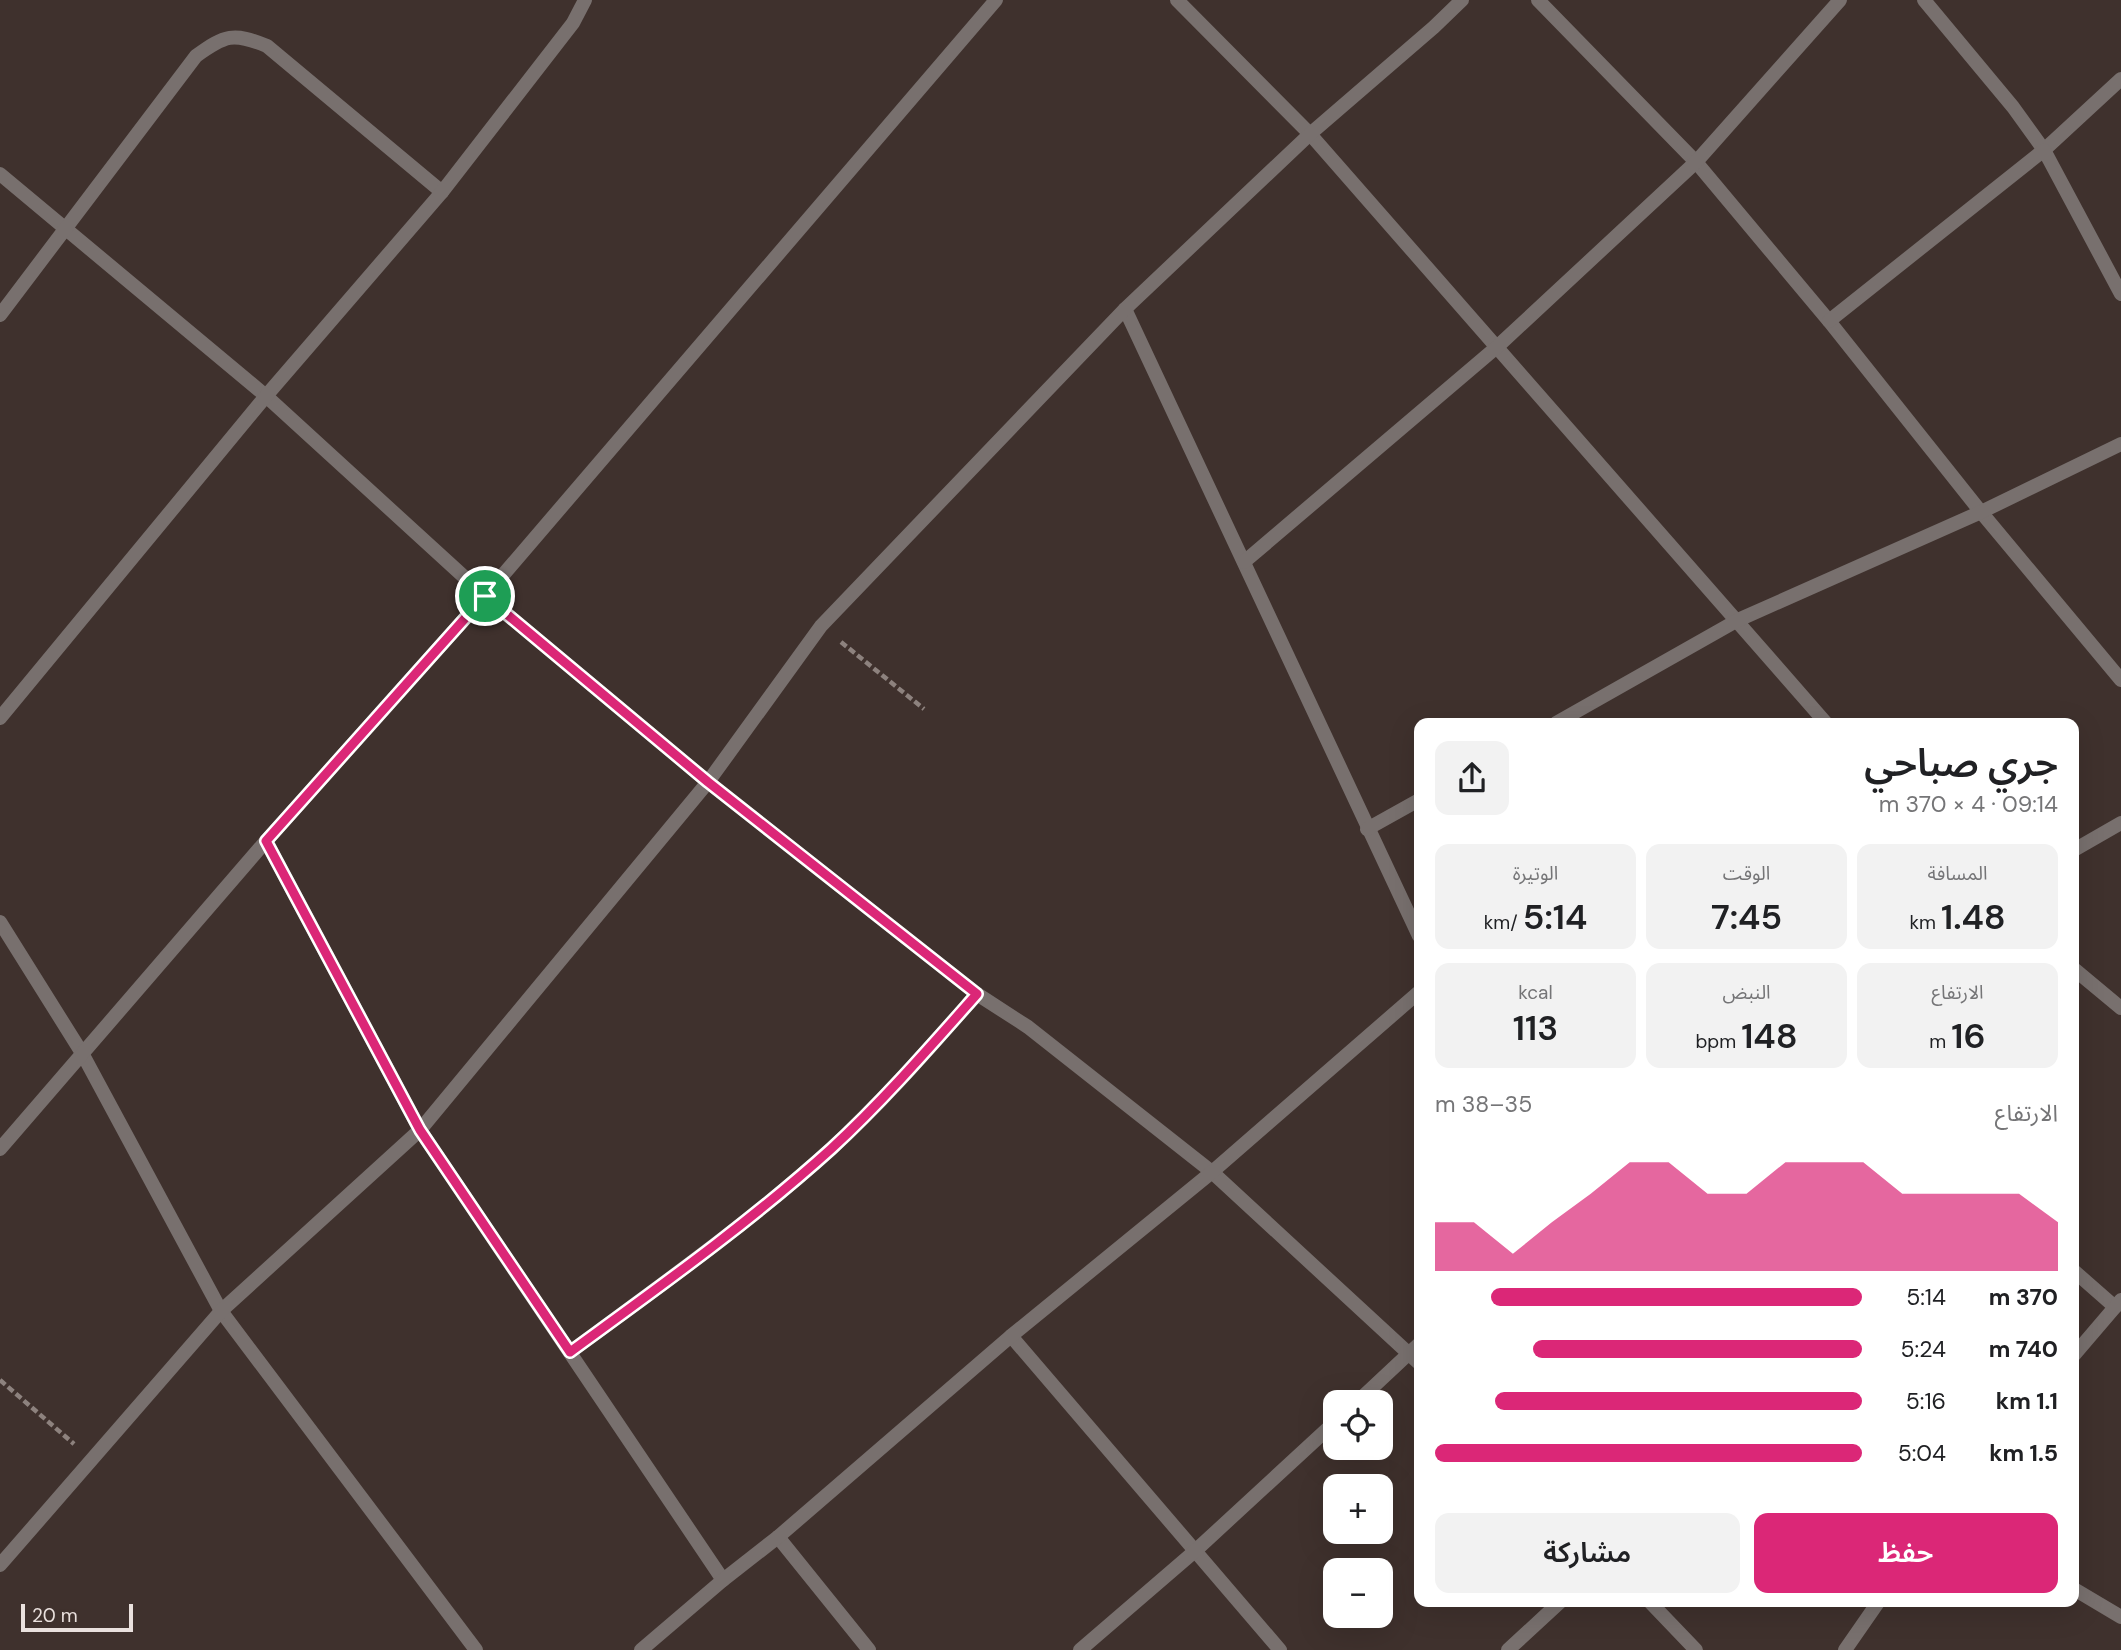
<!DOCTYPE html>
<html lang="ar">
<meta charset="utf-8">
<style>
body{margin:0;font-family:"DM Sans","Noto Sans Arabic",sans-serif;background:#f2f2f2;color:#202124;direction:rtl;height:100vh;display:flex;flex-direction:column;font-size:26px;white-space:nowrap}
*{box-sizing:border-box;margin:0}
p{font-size:23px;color:#757577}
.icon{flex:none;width:38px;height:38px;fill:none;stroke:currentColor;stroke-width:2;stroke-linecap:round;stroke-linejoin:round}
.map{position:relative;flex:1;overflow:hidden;direction:ltr}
.side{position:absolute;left:1414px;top:718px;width:665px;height:889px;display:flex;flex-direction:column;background:#fff;border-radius:14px;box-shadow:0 7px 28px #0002;direction:rtl}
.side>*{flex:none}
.controls{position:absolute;left:1323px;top:1390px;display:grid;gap:14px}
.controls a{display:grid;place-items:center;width:70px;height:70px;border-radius:14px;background:#fff;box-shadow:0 7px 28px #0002;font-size:35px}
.scale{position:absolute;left:21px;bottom:18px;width:112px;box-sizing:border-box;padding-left:7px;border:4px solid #eae1de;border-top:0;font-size:19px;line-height:24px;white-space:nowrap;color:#eae1de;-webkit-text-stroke:5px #3f312d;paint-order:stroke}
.pin{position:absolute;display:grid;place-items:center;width:60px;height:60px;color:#fff;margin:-30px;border:4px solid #fff;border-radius:50%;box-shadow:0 2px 7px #0007}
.round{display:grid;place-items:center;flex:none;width:74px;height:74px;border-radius:14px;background:#f2f2f2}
.head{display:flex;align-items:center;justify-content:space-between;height:119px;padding:0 21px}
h1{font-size:38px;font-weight:600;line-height:52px}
.metrics{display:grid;grid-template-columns:repeat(3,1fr);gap:10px;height:119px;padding:7px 21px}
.metrics div{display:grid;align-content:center;border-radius:14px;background:#f2f2f2;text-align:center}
.metrics b{font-size:35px;font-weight:600}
.metrics small{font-size:19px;font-weight:400}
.metrics p{font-size:19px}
.chart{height:196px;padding:14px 21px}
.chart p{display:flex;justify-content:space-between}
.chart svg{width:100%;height:126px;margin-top:7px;fill:#db2777;opacity:.7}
.button{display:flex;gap:14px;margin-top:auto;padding:14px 21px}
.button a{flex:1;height:80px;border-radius:14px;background:#db2777;color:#fff;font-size:28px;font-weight:600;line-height:80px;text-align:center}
.button a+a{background:#f2f2f2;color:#202124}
ul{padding:0 21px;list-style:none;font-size:23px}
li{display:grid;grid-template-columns:112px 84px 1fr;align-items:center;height:52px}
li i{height:18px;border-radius:9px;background:#db2777}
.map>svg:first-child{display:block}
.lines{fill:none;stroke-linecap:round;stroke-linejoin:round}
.path{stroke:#8d827e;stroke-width:4.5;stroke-dasharray:7 3.5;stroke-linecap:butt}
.street{stroke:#78706e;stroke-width:14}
.route-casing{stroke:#fff;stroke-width:14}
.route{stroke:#db2777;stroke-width:9}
</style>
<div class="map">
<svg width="2121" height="1650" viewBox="0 0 2121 1650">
<rect width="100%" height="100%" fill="#3f312d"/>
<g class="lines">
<g class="path">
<path d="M841 642 924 709"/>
<path d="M0 1380 74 1444"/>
</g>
<g class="street">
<path d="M1177 0 1310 134 1826 723"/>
<path d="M1538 0 1696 162 1829 321 1981 512 2121 680"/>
<path d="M1924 0 2013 107 2044 150 2121 79"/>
<path d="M0 174 266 396 485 596 708 782 977 994 1028 1027 1212 1172 1419 1363"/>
<path d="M1125 309 1419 936"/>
<path d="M0 315 196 56C225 35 233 32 267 46L442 192"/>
<path d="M1829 321 2044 150 2121 294"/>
<path d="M1244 562 1498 346 1696 162 1840 0"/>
<path d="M0 718 266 396 442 192 573 23 585 0"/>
<path d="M1556 723 1738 620 1981 512 2121 444"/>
<path d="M1367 829 1419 800"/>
<path d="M266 841 420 1130 723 1580"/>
<path d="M2074 850 2121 823"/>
<path d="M0 922 82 1053 221 1311 476 1650"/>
<path d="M2074 969 2121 1008"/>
<path d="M0 1149 266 841 485 596 996 0"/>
<path d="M2074 1271 2115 1307"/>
<path d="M1011 1336 1280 1650"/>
<path d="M570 1352C658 1287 749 1223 831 1149 883 1102 930 1047 977 994"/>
<path d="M2074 1355 2121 1300"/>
<path d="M1357 1402 1419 1344"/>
<path d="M778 1537 869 1650"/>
<path d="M0 1565 221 1311 420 1130 708 782 821 626 1125 309 1310 134 1434 27 1462 0"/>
<path d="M2074 1589 2121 1617"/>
<path d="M1649 1601 1696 1650"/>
<path d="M641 1650 723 1580 778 1537 1011 1336 1212 1172 1419 992"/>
<path d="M1080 1650 1195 1551 1335 1422"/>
<path d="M1508 1650 1561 1601"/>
<path d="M1845 1650 1879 1601"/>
</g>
</g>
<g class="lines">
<defs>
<path id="route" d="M485 596 708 782 977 994C930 1047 883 1101 831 1149 749 1223 659 1287 570 1352L420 1130 266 841Z"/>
</defs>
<use href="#route" class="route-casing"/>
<use href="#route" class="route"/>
</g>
</svg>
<div class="controls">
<a><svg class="icon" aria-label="locate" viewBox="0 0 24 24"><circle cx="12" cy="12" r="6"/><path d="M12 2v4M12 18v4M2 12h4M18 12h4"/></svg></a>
<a>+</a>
<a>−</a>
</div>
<div class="scale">20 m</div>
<div class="pin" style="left:485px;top:596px;background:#1e9e55"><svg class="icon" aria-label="arrive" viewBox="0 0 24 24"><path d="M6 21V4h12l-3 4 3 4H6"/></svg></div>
<section class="side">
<div class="head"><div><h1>جري صباحي</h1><p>09:14 · 4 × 370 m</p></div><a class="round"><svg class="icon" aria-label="share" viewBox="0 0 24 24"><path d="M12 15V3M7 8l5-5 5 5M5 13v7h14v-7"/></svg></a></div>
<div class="metrics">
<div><p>المسافة</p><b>1.48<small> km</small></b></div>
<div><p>الوقت</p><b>7:45</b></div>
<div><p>الوتيرة</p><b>5:14<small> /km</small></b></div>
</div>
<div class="metrics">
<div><p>الارتفاع</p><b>16<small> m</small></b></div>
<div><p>النبض</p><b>148<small> bpm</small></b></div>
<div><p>kcal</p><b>113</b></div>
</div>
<div class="chart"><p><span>الارتفاع</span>35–38 m</p>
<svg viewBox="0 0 160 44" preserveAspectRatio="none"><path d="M0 44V27L10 27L20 38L30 27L40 17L50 6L60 6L70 17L80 17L90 6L100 6L110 6L120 17L130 17L140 17L150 17L160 27V44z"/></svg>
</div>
<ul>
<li><b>370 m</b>5:14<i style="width:87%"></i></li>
<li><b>740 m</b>5:24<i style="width:77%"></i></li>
<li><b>1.1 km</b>5:16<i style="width:86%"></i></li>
<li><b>1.5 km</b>5:04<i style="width:100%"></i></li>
</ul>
<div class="button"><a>حفظ</a><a>مشاركة</a></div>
</section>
</div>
